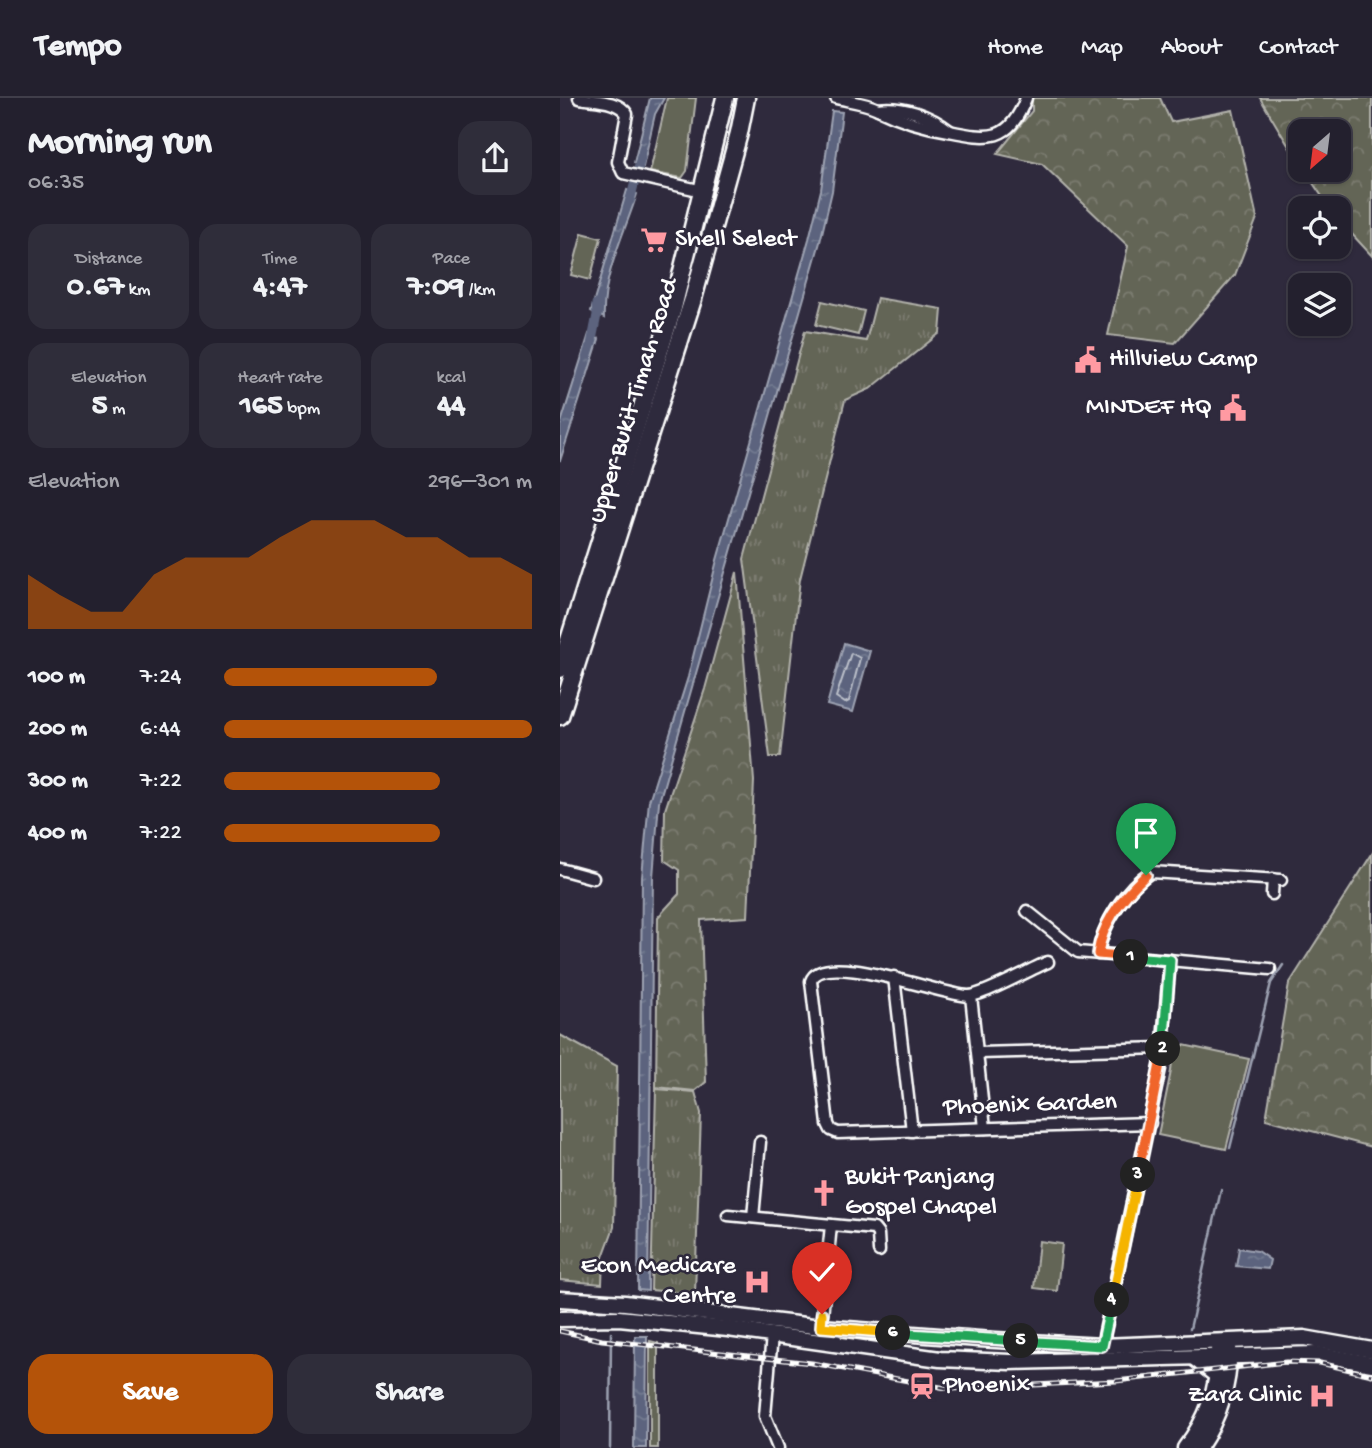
<!DOCTYPE html>
<meta charset="utf-8">
<style>
body{margin:0;font-family:"Gochi Hand",sans-serif;background:#2f2d3a;color:#f1f3f6;height:100vh;display:flex;flex-direction:column;font-size:26px;white-space:nowrap}
*{box-sizing:border-box;margin:0}
p{font-size:23px;color:#a3a3aa}
.icon{flex:none;width:38px;height:38px;fill:none;stroke:currentColor;stroke-width:2;stroke-linecap:round;stroke-linejoin:round}
.map{position:relative;flex:1;overflow:hidden}
.sheet{display:flex;flex-direction:column;background:#23202e;width:560px}
.sheet>*{flex:none}
.needle{width:46px;rotate:208deg}
.buttons{position:absolute;left:728px;top:21px;display:grid;gap:14px}
.buttons a{display:grid;place-items:center;width:63px;height:63px;border-radius:14px;background:#23202e;box-shadow:0 2px 5px #0004,0 0 0 2px #403e4a;font-size:35px}
.pin{position:absolute;display:grid;place-items:center;width:60px;height:60px;color:#fff;margin:-72px -30px;border-radius:50% 50% 50% 0;rotate:-45deg;box-shadow:0 0 7px #0007}
.pin .icon{rotate:45deg}
.km{position:absolute;width:35px;height:35px;margin:-18px;border-radius:50%;background:#222;color:#fff;font-size:19px;line-height:35px;text-align:center}
.round{display:grid;place-items:center;flex:none;width:74px;height:74px;border-radius:21px;background:#2f2d3a}
.headline{display:flex;align-items:center;justify-content:space-between;height:119px;padding:0 28px}
h1{font-size:38px;font-weight:800;line-height:52px}
.metrics{display:grid;grid-template-columns:repeat(3,1fr);gap:10px;height:119px;padding:7px 28px}
.metrics div{display:grid;align-content:center;border-radius:18px;background:#2f2d3a;text-align:center}
.metrics b{font-size:30px;font-weight:800}
.metrics small{font-size:19px;font-weight:400}
.metrics p{font-size:19px}
.chart{height:196px;padding:14px 28px}
.chart p{display:flex;justify-content:space-between}
.chart svg{width:100%;height:126px;margin-top:7px;fill:#b45309;opacity:.7}
.action{display:flex;gap:14px;margin-top:auto;padding:14px 28px}
.action a{flex:1;height:80px;border-radius:21px;background:#b45309;color:#fff;font-size:28px;font-weight:800;line-height:80px;text-align:center}
.action a+a{background:#2f2d3a;color:#f1f3f6}
ul{padding:0 28px;list-style:none;font-size:23px}
li{display:grid;grid-template-columns:112px 84px 1fr;align-items:center;height:52px}
li i{height:18px;border-radius:9px;background:#b45309}
header{display:flex;align-items:center;gap:42px;box-sizing:border-box;height:98px;padding:0 35px;background:#23202e;border-bottom:2px solid #403e4a}
header strong{font-size:33px}
nav{display:flex;gap:38px;margin-inline-start:auto;font-size:24px}
main{display:flex;flex:1;min-height:0}
.map>svg:first-child{display:block}
.grass{fill:url(#grass-tufts);stroke:#b2b2ab;stroke-width:2}
.forest{fill:url(#forest-crowns);stroke:#b2b2ab;stroke-width:2}
.park{fill:#646557;stroke:#b2b2ab;stroke-width:2}
.water{fill:url(#water-ripples);stroke:#9da2b2;stroke-width:2}
.lines{fill:none;stroke-linecap:round;stroke-linejoin:round}
.shore{stroke:#bdc1cb;stroke-width:2}
.stream{stroke:#9da2b2;stroke-width:2.5}
.canal{stroke:#5b647e;stroke-width:9}
.minor-casing{stroke:#fff;stroke-width:15}
.secondary-casing{stroke:#fff;stroke-width:19}
.primary-casing{stroke:#fff;stroke-width:19}
.trunk-casing{stroke:#fff;stroke-width:21}
.minor{stroke:#2f2a3d;stroke-width:10}
.secondary{stroke:#2f2a3d;stroke-width:14}
.primary{stroke:#2f2a3d;stroke-width:14}
.trunk{stroke:#2f2a3d;stroke-width:16}
.rail-casing{stroke:#fff;stroke-width:5}
.rail{stroke:#2f2a3d;stroke-width:2.5;stroke-dasharray:8;stroke-linecap:butt}
.split-1-casing{stroke:#fff;stroke-width:14}
.split-2-casing{stroke:#fff;stroke-width:14}
.split-3-casing{stroke:#fff;stroke-width:14}
.split-4-casing{stroke:#fff;stroke-width:14}
.split-5-casing{stroke:#fff;stroke-width:14}
.split-6-casing{stroke:#fff;stroke-width:14}
.split-7-casing{stroke:#fff;stroke-width:14}
.split-1{stroke:#f0652b;stroke-width:9}
.split-2{stroke:#22a559;stroke-width:9}
.split-3{stroke:#f0652b;stroke-width:9}
.split-4{stroke:#f5b400;stroke-width:9}
.split-5{stroke:#22a559;stroke-width:9}
.split-6{stroke:#22a559;stroke-width:9}
.split-7{stroke:#f5b400;stroke-width:9}
.labels{text-anchor:middle;dominant-baseline:central;stroke-width:5;stroke-linejoin:round;paint-order:stroke}
.poi-label{font-size:26px;fill:#fff;stroke:#2f2a3d;text-anchor:start}
.street-label{font-size:26px;fill:#fff;stroke:#2f2a3d}
</style>
<header>
<strong>Tempo</strong>
<nav><a>Home</a><a>Map</a><a>About</a><a>Contact</a></nav>
</header>
<main>
<section class="sheet">
<div class="headline"><div><h1>Morning run</h1><p>06:35</p></div><a class="round"><svg class="icon" aria-label="share" viewBox="0 0 24 24"><path d="M12 15V3M7 8l5-5 5 5M5 13v7h14v-7"/></svg></a></div>
<div class="metrics">
<div><p>Distance</p><b>0.67<small> km</small></b></div>
<div><p>Time</p><b>4:47</b></div>
<div><p>Pace</p><b>7:09<small> /km</small></b></div>
</div>
<div class="metrics">
<div><p>Elevation</p><b>5<small> m</small></b></div>
<div><p>Heart rate</p><b>165<small> bpm</small></b></div>
<div><p>kcal</p><b>44</b></div>
</div>
<div class="chart"><p><span>Elevation</span>296–301 m</p>
<svg viewBox="0 0 160 44" preserveAspectRatio="none"><path d="M0 44V25L10 32L20 38L30 38L40 25L50 19L60 19L70 19L80 12L90 6L100 6L110 6L120 12L130 12L140 19L150 19L160 25V44z"/></svg>
</div>
<ul>
<li><b>100 m</b>7:24<i style="width:69%"></i></li>
<li><b>200 m</b>6:44<i style="width:100%"></i></li>
<li><b>300 m</b>7:22<i style="width:70%"></i></li>
<li><b>400 m</b>7:22<i style="width:70%"></i></li>
</ul>
<div class="action"><a>Save</a><a>Share</a></div>
</section>
<div class="map">
<svg width="812" height="1350" viewBox="0 0 812 1350">
<defs>
<pattern id="grass-tufts" width="24" height="20" patternUnits="userSpaceOnUse" patternTransform="scale(1.75)"><rect width="24" height="20" fill="#646557"/><path d="M3 7l-1-3M5 7V3M7 7l1-3M15 17l-1-3M17 17v-4M19 17l1-3" fill="none" stroke="#7b7c70"/></pattern>
<pattern id="forest-crowns" width="20" height="18" patternUnits="userSpaceOnUse" patternTransform="scale(1.75)"><rect width="20" height="18" fill="#646557"/><path d="M2 6a3 3 0 1 1 6 0M12 15a3 3 0 1 1 6 0" fill="none" stroke="#7b7c70"/></pattern>
<pattern id="water-ripples" width="26" height="14" patternUnits="userSpaceOnUse" patternTransform="scale(1.75)"><rect width="26" height="14" fill="#5b647e"/><path d="M2 4q2-2 4 0t4 0M15 11q2-2 4 0t4 0" fill="none" stroke="#747b91"/></pattern>
</defs>
<rect width="100%" height="100%" fill="#2f2a3d"/>
<filter id="ink" filterUnits="userSpaceOnUse"><feTurbulence type="fractalNoise" baseFrequency=".0143" numOctaves="2"/><feDisplacementMap in="SourceGraphic" scale="14" xChannelSelector="R" yChannelSelector="G"/><feConvolveMatrix kernelMatrix="1 2 1 2 8 2 1 2 1" color-interpolation-filters="sRGB"/></filter>
<g filter="url(#ink)">
<g class="grass">
<path d="M317 200 382 211 380 235 310 291 285 302 240 481 220 659H210L184 461 245 233 306 243Z"/>
<path d="M0 937 57 968 54 1129 43 1159 42 1186 0 1182Z"/>
<path d="M96 991 135 994 141 1015 135 1196 91 1192Z"/>
</g>
<g class="forest">
<path d="M472 0H600L611 24 673 12 697 120 675 177 615 245 548 237 568 148 482 66 437 56 472 13Z"/>
<path d="M700 0H812V158L779 122V110H770L744 72H779V33H740V67Z"/>
<path d="M177 474 194 683 188 819 141 822 146 984 135 993 96 989 98 819 119 796V772L104 762 105 712 145 591Z"/>
<path d="M812 756V1049L706 1021 729 886Z"/>
</g>
<g class="park">
<path d="M107 0H136L127 73 122 80 90 74Z"/>
<path d="M22 135 41 140 30 182 11 177Z"/>
<path d="M262 203 304 213 298 237 256 227Z"/>
<path d="M614 945 689 961 666 1051 598 1037 611 973Z"/>
<path d="M479 1143 502 1146 497 1193 474 1190Z"/>
<path d="M90 1243 98 1245V1350H90Z"/>
</g>
<g class="water">
<path d="M90 0H104L95 16 83 69 74 65Z"/>
<path d="M272 13 282 14 272 93 260 144 99 704 93 779 88 1193 78 1192 82 779 89 703 128 579 157 462 249 141 261 92Z"/>
<path d="M67 92 77 96C65 134 42 179 44 220L31 213Z"/>
<path d="M29 236 39 241 0 363V328Z"/>
<path d="M284 545 310 553 293 614 267 607Z"/>
<path d="M679 1150 697 1153 710 1162 708 1171 676 1168Z"/>
<path d="M75 1238H87L86 1350H74Z"/>
</g>
<g class="lines">
<path class="shore" d="M291 555 300 560 289 603 285 605 276 599Z"/>
<g class="stream">
<path d="M670 1050 711 885 723 867"/>
<path d="M630 1231 661 1092"/>
<path d="M50 1350 51 1235"/>
</g>
<g class="canal">
<path d="M70 103 81 59"/>
<path d="M31 247 37 217 36 206"/>
</g>
<defs>
<g id="minor">
<path d="M19 0C35 3 58 2 67 16L58 64 63 75 143 93"/>
<path d="M276 0C289 3 306 5 318 11 342 23 363 29 389 33 429 41 449 45 466 0"/>
<path d="M318 11C342 7 371 18 390 33"/>
<path d="M0 771 33 780"/>
<path d="M712 796 713 781"/>
<path d="M467 813 518 854 710 871"/>
<path d="M538 856C542 827 566 789 591 774L721 782"/>
<path d="M488 864C473 870 422 898 409 898 383 898 262 850 251 883L268 1026 271 1032 278 1035 590 1025"/>
<path d="M334 879 352 1033"/>
<path d="M411 898 425 1030"/>
<path d="M418 955 603 950"/>
<path d="M168 1117 314 1131 318 1136 319 1153"/>
<path d="M193 1119 200 1044"/>
<path d="M271 1127 261 1229 264 1237 277 1242"/>
<path d="M212 1237 205 1318 218 1350"/>
<path d="M542 1248 601 966 610 862"/>
</g>
<g id="secondary">
<path d="M625 1350C649 1319 660 1286 658 1248"/>
<path d="M639 1350C659 1321 671 1283 669 1248"/>
</g>
<g id="primary">
<path d="M0 1201 65 1205 261 1229 419 1241 542 1248 744 1240 812 1252"/>
<path d="M0 1221 59 1220 168 1231 380 1261 450 1264 756 1256 812 1266"/>
<path d="M634 1260 657 1278"/>
</g>
<g id="trunk">
<path d="M0 571 113 210 165 0"/>
<path d="M0 618 133 201 179 35 186 0"/>
</g>
</defs>
<use href="#minor" class="minor-casing"/>
<use href="#secondary" class="secondary-casing"/>
<use href="#primary" class="primary-casing"/>
<use href="#trunk" class="trunk-casing"/>
<use href="#minor" class="minor"/>
<use href="#secondary" class="secondary"/>
<use href="#primary" class="primary"/>
<use href="#trunk" class="trunk"/>
<defs>
<path id="rail" d="M0 1233 42 1242 252 1265 391 1291 556 1283 726 1264 760 1265 812 1277"/>
</defs>
<use href="#rail" class="rail-casing"/>
<use href="#rail" class="rail"/>
</g>
</g>
<g class="lines" filter="url(#ink)">
<defs>
<path id="split-1" d="M571 859 538 856C542 825 563 798 586 777"/>
<path id="split-2" d="M571 859 610 862 603 951"/>
<path id="split-3" d="M578 1077 603 951"/>
<path id="split-4" d="M552 1202 578 1077"/>
<path id="split-5" d="M461 1243 542 1248 552 1202"/>
<path id="split-6" d="M333 1235 461 1243"/>
<path id="split-7" d="M262 1216 261 1229 333 1235"/>
</defs>
<use href="#split-1" class="split-1-casing"/>
<use href="#split-2" class="split-2-casing"/>
<use href="#split-3" class="split-3-casing"/>
<use href="#split-4" class="split-4-casing"/>
<use href="#split-5" class="split-5-casing"/>
<use href="#split-6" class="split-6-casing"/>
<use href="#split-7" class="split-7-casing"/>
<use href="#split-1" class="split-1"/>
<use href="#split-2" class="split-2"/>
<use href="#split-3" class="split-3"/>
<use href="#split-4" class="split-4"/>
<use href="#split-5" class="split-5"/>
<use href="#split-6" class="split-6"/>
<use href="#split-7" class="split-7"/>
</g>
<defs>
<symbol id="supermarket-bare" viewBox="-9 -9 18 18"><path d="M-6-5.5h2.5l.6 2H6L4.5 2H-2.5L-4.4-4H-6ZM-1.5 3.2a1.3 1.3 0 1 0 .1 0ZM3 3.2a1.3 1.3 0 1 0 .1 0Z" fill="#ff9aa2" stroke="#2f2a3d" stroke-width="2.5" paint-order="stroke"/></symbol>
<symbol id="civic-bare" viewBox="-9 -9 18 18"><path d="M-.6-6.5H3V-4.5H.6V-3L4-1V1h2V6H-6V1h2V-1L-.6-3ZM-1.2 2.5V6h2.4V2.5Z" fill="#ff9aa2" stroke="#2f2a3d" stroke-width="2.5" paint-order="stroke"/></symbol>
<symbol id="church-bare" viewBox="-9 -9 18 18"><path d="M-1.2-6h2.4v3.5h3.3v2.4h-3.3V6h-2.4V-.1h-3.3v-2.4h3.3Z" fill="#ff9aa2" stroke="#2f2a3d" stroke-width="2.5" paint-order="stroke"/></symbol>
<symbol id="hospital-bare" viewBox="-9 -9 18 18"><path d="M-5-5h3v3.5h4V-5h3V5h-3V1.5h-4V5h-3Z" fill="#ff9aa2" stroke="#2f2a3d" stroke-width="2.5" paint-order="stroke"/></symbol>
<symbol id="station-bare" viewBox="-9 -9 18 18"><path d="M-3-6H3Q5-6 5-4V2Q5 4 3 4L4.5 6H3L1.5 4h-3L-3 6H-4.5L-3 4Q-5 4-5 2V-4Q-5-6-3-6ZM-3.5-4v3h7v-3ZM-3.5 1v1.5H-2V1ZM2 1v1.5H3.5V1Z" fill="#ff9aa2" stroke="#2f2a3d" stroke-width="2.5" paint-order="stroke"/></symbol>
</defs>
<g fill-rule="evenodd">
<use href="#supermarket-bare" x="75" y="123" width="38" height="38"/>
<use href="#civic-bare" x="509" y="243" width="38" height="38"/>
<use href="#civic-bare" x="654" y="291" width="38" height="38"/>
<use href="#church-bare" x="245" y="1076" width="38" height="38"/>
<use href="#hospital-bare" x="178" y="1165" width="38" height="38"/>
<use href="#station-bare" x="343" y="1269" width="38" height="38"/>
<use href="#hospital-bare" x="743" y="1279" width="38" height="38"/>
</g>
<g class="labels">
<g class="poi-label">
<text x="115" y="142">Shell Select</text>
<text x="549" y="262">Hillview Camp</text>
<text x="652" y="310" text-anchor="end">MINDEF HQ</text>
<text x="285" y="1080">Bukit Panjang<tspan x="285" dy="30">Gospel Chapel</tspan></text>
<text x="176" y="1169" text-anchor="end">Econ Medicare<tspan x="176" dy="30">Centre</tspan></text>
<text x="383" y="1288">Phoenix</text>
<text x="741" y="1298" text-anchor="end">Zara Clinic</text>
</g>
<g class="street-label">
<text transform="translate(75 303) rotate(-73)">Upper Bukit Timah Road</text>
<text transform="translate(470 1008) rotate(-2)">Phoenix Garden</text>
</g>
</g>
</svg>
<div class="buttons">
<a><svg class="needle" viewBox="-14 -14 28 28"><path d="M0-13l5 13h-10z" fill="#e53935"/><path d="M0 13l5-13h-10z" fill="#a3a3aa"/></svg></a>
<a><svg class="icon" aria-label="locate" viewBox="0 0 24 24"><circle cx="12" cy="12" r="6"/><path d="M12 2v4M12 18v4M2 12h4M18 12h4"/></svg></a>
<a><svg class="icon" aria-label="layers" viewBox="0 0 24 24"><path d="M12 4l9 5-9 5-9-5zM3 14l9 5 9-5"/></svg></a>
</div>
<div class="pin" style="left:586px;top:777px;background:#1e9e55"><svg class="icon" aria-label="arrive" viewBox="0 0 24 24"><path d="M6 21V4h12l-3 4 3 4H6"/></svg></div>
<div class="pin" style="left:262px;top:1216px;background:#d93025"><svg class="icon" aria-label="check" viewBox="0 0 24 24"><path d="M5 12l5 5 9-10"/></svg></div>
<b class="km" style="left:571px;top:859px">1</b>
<b class="km" style="left:603px;top:951px">2</b>
<b class="km" style="left:578px;top:1077px">3</b>
<b class="km" style="left:552px;top:1202px">4</b>
<b class="km" style="left:461px;top:1243px">5</b>
<b class="km" style="left:333px;top:1235px">6</b>
</div>
</main>
